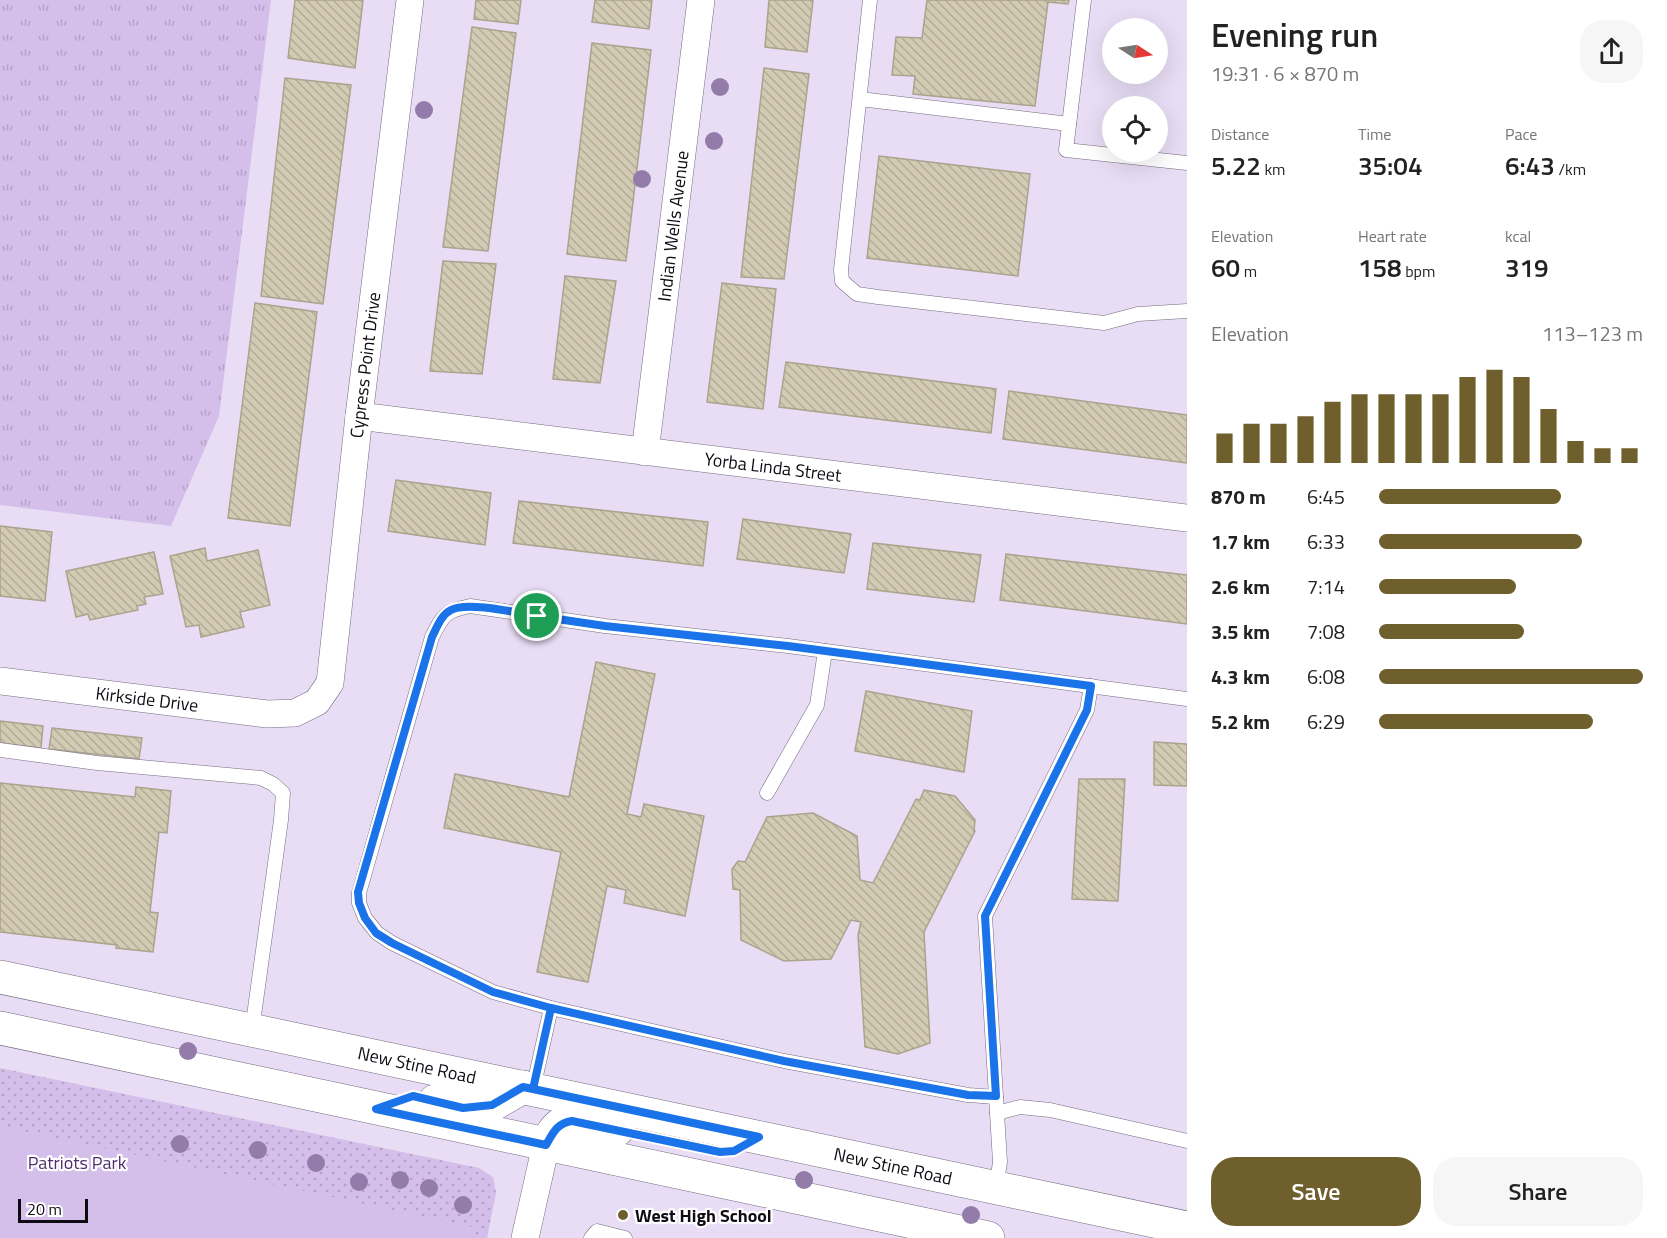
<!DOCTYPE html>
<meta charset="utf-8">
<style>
body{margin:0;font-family:"Titillium Web",sans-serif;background:#f6f6f6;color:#222;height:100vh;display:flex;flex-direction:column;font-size:22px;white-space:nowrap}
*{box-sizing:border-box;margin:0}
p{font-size:20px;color:#767676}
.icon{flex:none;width:33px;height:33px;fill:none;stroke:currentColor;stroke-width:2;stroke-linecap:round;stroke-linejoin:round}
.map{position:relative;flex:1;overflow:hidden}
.panel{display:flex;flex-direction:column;background:#fff;width:480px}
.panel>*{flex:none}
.needle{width:39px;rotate:102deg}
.buttons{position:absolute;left:1102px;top:18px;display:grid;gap:12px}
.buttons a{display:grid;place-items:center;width:66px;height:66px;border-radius:50%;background:#fff;box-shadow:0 6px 24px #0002;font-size:30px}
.scale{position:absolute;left:18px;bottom:15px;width:70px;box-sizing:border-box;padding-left:6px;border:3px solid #0f0b13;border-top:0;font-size:16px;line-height:21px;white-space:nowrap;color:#0f0b13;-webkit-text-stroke:4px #fff;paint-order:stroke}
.pin{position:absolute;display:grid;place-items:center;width:51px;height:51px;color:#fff;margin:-26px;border:3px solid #fff;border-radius:50%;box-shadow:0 2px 6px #0007}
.round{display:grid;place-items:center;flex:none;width:63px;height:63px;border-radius:24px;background:#f6f6f6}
.head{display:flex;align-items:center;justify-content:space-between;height:102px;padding:0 24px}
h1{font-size:33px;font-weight:600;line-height:45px}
.figures{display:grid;grid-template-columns:repeat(3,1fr);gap:9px;height:102px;padding:6px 24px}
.figures div{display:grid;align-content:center}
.figures b{font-size:26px;font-weight:600}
.figures small{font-size:16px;font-weight:400}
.figures p{font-size:16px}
.chart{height:168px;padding:12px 24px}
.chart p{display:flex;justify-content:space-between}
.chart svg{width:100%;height:108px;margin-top:6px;stroke:#6f5f2c;stroke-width:6}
.button{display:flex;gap:12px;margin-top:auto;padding:12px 24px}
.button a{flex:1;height:69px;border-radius:24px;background:#6f5f2c;color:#fff;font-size:24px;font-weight:600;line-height:69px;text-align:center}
.button a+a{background:#f6f6f6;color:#222}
ul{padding:0 24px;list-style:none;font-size:20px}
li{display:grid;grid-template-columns:96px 72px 1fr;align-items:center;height:45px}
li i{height:15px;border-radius:8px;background:#6f5f2c}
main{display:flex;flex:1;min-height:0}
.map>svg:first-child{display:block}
.grass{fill:url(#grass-tufts)}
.park{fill:url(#park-dots)}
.garden{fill:#d4beea}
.building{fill:url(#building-back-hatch);stroke:#aaa38d;stroke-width:1.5}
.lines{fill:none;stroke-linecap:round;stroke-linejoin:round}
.lane-casing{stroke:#756b7f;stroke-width:15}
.street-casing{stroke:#756b7f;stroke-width:28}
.secondary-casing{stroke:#756b7f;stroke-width:34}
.lane{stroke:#fff;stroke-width:14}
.street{stroke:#fff;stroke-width:27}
.secondary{stroke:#fff;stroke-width:33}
.tree{fill:#947caa}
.route-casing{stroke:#fff;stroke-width:12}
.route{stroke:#1a73e8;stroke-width:8}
.poi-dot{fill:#6f5f2c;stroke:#fff;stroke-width:2}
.labels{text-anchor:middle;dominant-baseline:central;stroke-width:4.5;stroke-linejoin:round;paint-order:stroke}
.street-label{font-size:18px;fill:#0f0b13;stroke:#fff}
.park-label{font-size:18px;fill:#502d6e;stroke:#fff}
.poi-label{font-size:18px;font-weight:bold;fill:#0f0b13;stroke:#fff;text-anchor:start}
</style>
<main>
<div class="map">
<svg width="1187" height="1238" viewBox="0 0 1187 1238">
<defs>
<pattern id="grass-tufts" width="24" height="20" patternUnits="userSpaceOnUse" patternTransform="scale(1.5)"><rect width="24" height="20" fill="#d4beea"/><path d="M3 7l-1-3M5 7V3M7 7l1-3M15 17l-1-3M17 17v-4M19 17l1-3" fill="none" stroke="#b5a2c8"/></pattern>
<pattern id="park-dots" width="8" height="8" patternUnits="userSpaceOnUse" patternTransform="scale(1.5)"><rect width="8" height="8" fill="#d4beea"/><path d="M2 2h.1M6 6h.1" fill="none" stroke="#b5a2c8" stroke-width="1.8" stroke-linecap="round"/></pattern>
<pattern id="building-back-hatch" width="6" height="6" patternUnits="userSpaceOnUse" patternTransform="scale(1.5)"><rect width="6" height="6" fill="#d2cab3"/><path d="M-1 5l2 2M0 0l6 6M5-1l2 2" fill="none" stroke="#b3ac99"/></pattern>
</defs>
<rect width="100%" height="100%" fill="#e8ddf4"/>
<path class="grass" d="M0 0H271L219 416 171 526 0 505Z"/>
<path class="park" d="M0 1068 479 1168 493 1177 496 1193 487 1238H0Z"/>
<path class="garden" d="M0 1126 477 1228 475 1238H0Z"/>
<g class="building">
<path d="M295 0H363L355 68 288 58Z"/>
<path d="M476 0H521L518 24 474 19Z"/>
<path d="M595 0H652L649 29 592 22Z"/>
<path d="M769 0H813L807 52 765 47Z"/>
<path d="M927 0H1069L1068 4 1048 2 1035 106 913 94 915 76 892 75 896 37 922 38Z"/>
<path d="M472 27 516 33 488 251 443 247Z"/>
<path d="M592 43 651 50 626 261 567 254Z"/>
<path d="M764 68 809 74 784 279 741 277Z"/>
<path d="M285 78 351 85 323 304 261 296Z"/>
<path d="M879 156 1030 174 1018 276 867 258Z"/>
<path d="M443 261 496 264 482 374 430 371Z"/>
<path d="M565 276 616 281 600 383 553 379Z"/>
<path d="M722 283 776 289 763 409 707 402Z"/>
<path d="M255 303 317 312 290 526 228 518Z"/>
<path d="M786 362 996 389 991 433 779 407Z"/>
<path d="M1009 391 1187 415V463L1003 439Z"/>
<path d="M396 480 491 493 485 545 388 531Z"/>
<path d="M519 501 708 522 703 566 513 543Z"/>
<path d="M743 519 851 534 844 573 737 559Z"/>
<path d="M0 526 52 532 45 601 0 596Z"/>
<path d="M873 543 981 555 974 602 867 589Z"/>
<path d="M205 548 207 561 258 550 270 605 240 612 244 627 201 637 199 625 186 627 170 556Z"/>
<path d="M154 552 163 594 144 597 146 604 137 606 138 610 90 620 88 614 76 617 66 571Z"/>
<path d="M1006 554 1187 575V624L1000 600Z"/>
<path d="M596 662 655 674 627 814 641 817 644 804 704 816 685 916 624 903 626 890 607 886 588 982 537 972 561 852 444 828 455 774 569 797Z"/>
<path d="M866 691 972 711 964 772 855 751Z"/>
<path d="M0 721 43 726 41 748 0 743Z"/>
<path d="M52 728 142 738 139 759 49 749Z"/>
<path d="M1154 742 1187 744V786L1154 785Z"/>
<path d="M1079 779H1125L1118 901 1072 899Z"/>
<path d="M0 783 135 797 136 787 171 791 167 833 159 832 150 912 158 913 153 952 116 948 117 945 0 932Z"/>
<path d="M924 790 955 796 975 820 974 831H975L924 932 930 1043 898 1054 865 1047 858 935 861 922 851 920 831 959 784 961 741 940 740 890 733 889 732 869 738 861 745 862 767 817 813 813 857 836 860 880 873 883 916 799 920 800Z"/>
</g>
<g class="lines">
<defs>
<g id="lane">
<path d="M870 0 841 270 842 281 857 294 878 297 1104 323 1138 314 1187 311"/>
<path d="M1084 0 1066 150 1187 163"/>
<path d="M860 99 1069 124"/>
<path d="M0 750 97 763 261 778 273 784 283 793 281 820 252 1030"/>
<path d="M767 793 817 705 825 651"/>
<path d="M533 1089 551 1008"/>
<path d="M996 1097 968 1095 784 1061 551 1008 493 992 392 943 377 933 365 918 359 903V893L432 637C443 615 445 611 470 606L605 626 788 646 1187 699"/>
<path d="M997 1113 1020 1107 1050 1110 1187 1141"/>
<path d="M996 1188 1000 1162 985 916 1087 710 1091 686"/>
<path d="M591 1238 597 1231 625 1238"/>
</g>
<g id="street">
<path d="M359 416 1187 518"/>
<path d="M645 452 701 0"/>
<path d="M0 681 267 714 295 713 317 702 330 683 359 416 410 0"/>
<path d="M525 1238 546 1145"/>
</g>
<g id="secondary">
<path d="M0 977 1187 1228"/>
<path d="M0 1028 988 1238"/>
<path d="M435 1101 463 1108 492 1105 523 1087"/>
<path d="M546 1145C550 1138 554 1129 560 1125 572 1116 603 1127 617 1130"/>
</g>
</defs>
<use href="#lane" class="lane-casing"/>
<use href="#street" class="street-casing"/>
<use href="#secondary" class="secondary-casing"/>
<use href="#lane" class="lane"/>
<use href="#street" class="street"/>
<use href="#secondary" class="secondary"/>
</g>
<g class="tree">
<circle cx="720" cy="87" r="9"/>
<circle cx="424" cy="110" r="9"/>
<circle cx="714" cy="141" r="9"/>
<circle cx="642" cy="179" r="9"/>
<circle cx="188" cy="1051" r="9"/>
<circle cx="180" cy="1144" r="9"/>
<circle cx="258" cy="1150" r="9"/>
<circle cx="316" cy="1163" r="9"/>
<circle cx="400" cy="1180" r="9"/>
<circle cx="804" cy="1180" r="9"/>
<circle cx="359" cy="1182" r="9"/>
<circle cx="429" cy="1188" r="9"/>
<circle cx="463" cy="1205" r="9"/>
<circle cx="971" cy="1215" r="9"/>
</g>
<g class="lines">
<defs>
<path id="route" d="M537 616C518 613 467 601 451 610 441 615 437 627 432 637L358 892 359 903 365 918 376 933 392 943 493 992 551 1008 533 1089 523 1087 492 1105 463 1108 413 1096 376 1109 546 1145C553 1133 557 1123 572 1121L720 1152 734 1151 759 1137 533 1089 551 1008 784 1061 968 1095 996 1096 985 916 1087 710 1091 686 788 646 605 626 537 616"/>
</defs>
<use href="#route" class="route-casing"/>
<use href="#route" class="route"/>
</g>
<circle class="poi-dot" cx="623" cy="1215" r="6"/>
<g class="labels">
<g class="street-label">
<text transform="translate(673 226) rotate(-83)">Indian Wells Avenue</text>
<text transform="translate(365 365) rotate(-83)">Cypress Point Drive</text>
<text transform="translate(773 467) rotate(7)">Yorba Linda Street</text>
<text transform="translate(147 699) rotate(7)">Kirkside Drive</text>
<text transform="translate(417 1065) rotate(12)">New Stine Road</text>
<text transform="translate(893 1166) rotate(12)">New Stine Road</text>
</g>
<g class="park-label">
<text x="77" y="1162">Patriots Park</text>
</g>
<g class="poi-label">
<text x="635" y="1215">West High School</text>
</g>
</g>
</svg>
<div class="buttons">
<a><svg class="needle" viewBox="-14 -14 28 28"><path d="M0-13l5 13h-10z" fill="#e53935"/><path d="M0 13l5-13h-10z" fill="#767676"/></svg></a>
<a><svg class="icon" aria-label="locate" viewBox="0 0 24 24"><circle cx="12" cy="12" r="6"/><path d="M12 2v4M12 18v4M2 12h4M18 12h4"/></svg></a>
</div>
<div class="scale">20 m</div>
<div class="pin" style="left:537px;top:616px;background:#1e9e55"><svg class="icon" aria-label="arrive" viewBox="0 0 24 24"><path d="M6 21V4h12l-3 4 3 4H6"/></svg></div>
</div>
<section class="panel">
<div class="head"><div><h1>Evening run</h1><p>19:31 · 6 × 870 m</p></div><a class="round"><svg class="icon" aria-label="share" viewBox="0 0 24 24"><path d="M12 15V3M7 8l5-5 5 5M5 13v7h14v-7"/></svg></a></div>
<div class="figures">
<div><p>Distance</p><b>5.22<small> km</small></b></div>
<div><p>Time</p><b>35:04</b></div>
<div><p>Pace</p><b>6:43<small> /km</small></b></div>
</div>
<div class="figures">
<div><p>Elevation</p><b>60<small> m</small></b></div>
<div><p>Heart rate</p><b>158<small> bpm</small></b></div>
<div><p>kcal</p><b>319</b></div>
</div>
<div class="chart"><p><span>Elevation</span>113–123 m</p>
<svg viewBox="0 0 160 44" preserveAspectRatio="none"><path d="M5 44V32M15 44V28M25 44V28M35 44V25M45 44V19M55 44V16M65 44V16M75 44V16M85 44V16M95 44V9M105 44V6M115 44V9M125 44V22M135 44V35M145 44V38M155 44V38"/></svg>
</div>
<ul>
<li><b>870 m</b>6:45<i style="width:69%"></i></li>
<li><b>1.7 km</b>6:33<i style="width:77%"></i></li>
<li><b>2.6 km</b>7:14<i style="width:52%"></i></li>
<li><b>3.5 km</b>7:08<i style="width:55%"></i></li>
<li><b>4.3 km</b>6:08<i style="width:100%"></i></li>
<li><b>5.2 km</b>6:29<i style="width:81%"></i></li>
</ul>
<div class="button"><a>Save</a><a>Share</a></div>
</section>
</main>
